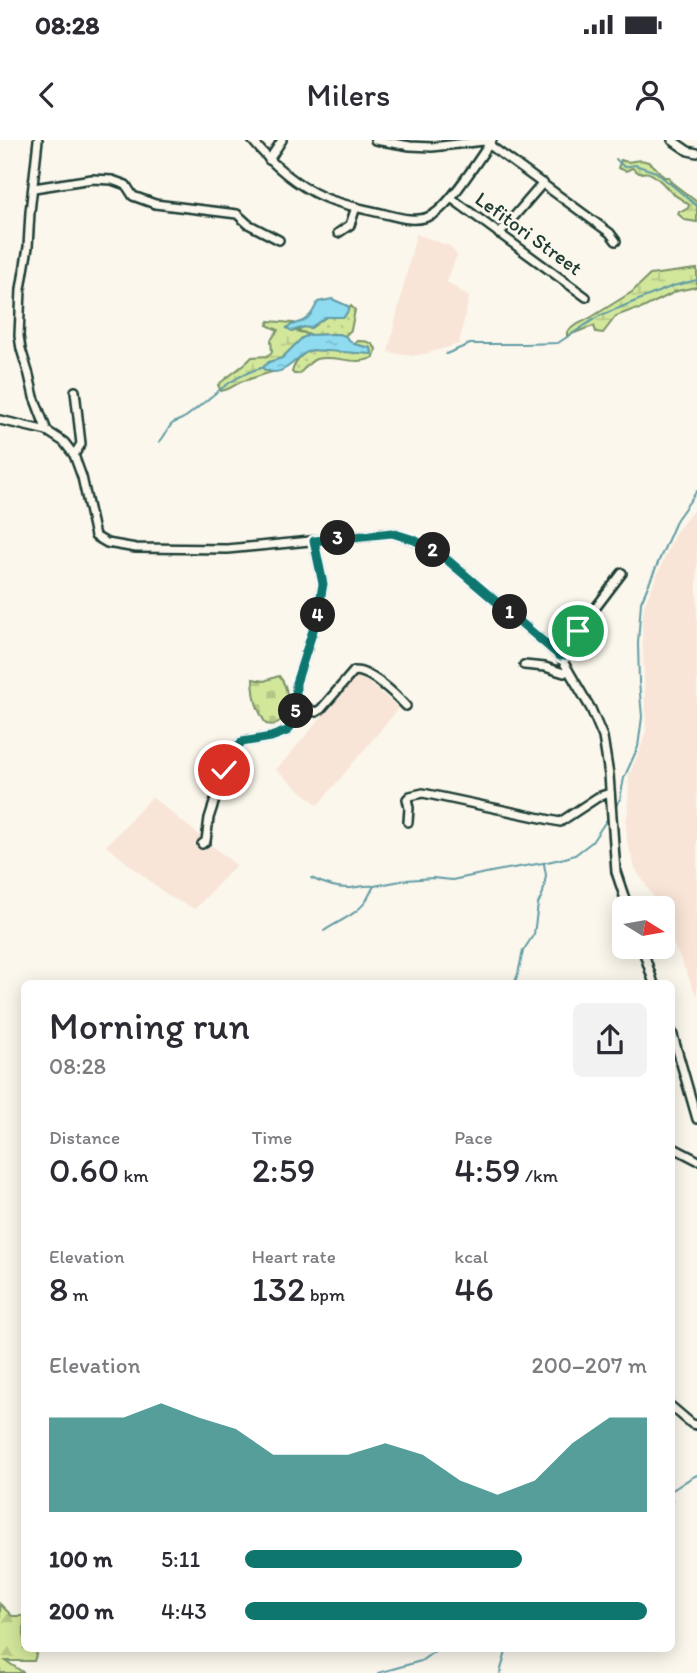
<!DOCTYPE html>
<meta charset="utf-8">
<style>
body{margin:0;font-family:Itim,sans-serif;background:#f2f2f3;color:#2b2b33;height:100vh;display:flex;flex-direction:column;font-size:26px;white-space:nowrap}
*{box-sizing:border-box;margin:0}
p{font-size:23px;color:#7c7c81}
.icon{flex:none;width:38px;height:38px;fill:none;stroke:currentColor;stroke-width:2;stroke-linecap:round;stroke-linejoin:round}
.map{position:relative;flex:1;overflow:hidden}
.sheet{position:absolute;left:21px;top:840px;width:654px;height:672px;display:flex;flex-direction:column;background:#fff;border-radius:10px;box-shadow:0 4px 18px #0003}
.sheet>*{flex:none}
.needle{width:46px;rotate:101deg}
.tools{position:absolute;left:612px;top:756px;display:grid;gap:14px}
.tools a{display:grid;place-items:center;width:63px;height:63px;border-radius:10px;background:#fff;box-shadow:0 4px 18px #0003;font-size:35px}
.pin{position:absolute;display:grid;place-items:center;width:60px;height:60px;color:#fff;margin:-30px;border:4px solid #fff;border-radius:50%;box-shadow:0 2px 7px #0007}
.km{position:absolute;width:35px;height:35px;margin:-18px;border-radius:50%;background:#222;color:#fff;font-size:19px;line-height:35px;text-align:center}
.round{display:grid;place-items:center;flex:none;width:74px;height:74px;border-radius:10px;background:#f2f2f3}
.head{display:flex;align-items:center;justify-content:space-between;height:119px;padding:0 28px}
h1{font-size:38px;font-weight:600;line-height:52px}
.metrics{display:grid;grid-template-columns:repeat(3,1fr);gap:10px;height:119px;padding:7px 28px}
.metrics div{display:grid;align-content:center}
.metrics b{font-size:35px;font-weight:600}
.metrics small{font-size:19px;font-weight:400}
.metrics p{font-size:19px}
.chart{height:196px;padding:14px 28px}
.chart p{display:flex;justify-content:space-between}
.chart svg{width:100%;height:126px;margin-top:7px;fill:#0f766e;opacity:.7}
ul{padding:0 28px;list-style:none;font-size:23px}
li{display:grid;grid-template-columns:112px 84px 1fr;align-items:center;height:52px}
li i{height:18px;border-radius:9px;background:#0f766e}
.status{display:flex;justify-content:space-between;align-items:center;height:49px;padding:0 35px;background:#fff;direction:ltr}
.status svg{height:19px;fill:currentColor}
header{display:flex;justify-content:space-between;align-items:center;height:91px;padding:0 28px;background:#fff;font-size:32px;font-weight:600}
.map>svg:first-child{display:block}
.built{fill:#f8e5d7}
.grass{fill:url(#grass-dots);stroke:#799268;stroke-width:2}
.forest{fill:url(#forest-firs);stroke:#799268;stroke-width:2}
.wetland{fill:url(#wetland-marsh);stroke:#799268;stroke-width:2}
.cemetery{fill:url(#cemetery-stones);stroke:#799268;stroke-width:2}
.water{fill:url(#water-ripples);stroke:#629ca5;stroke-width:2}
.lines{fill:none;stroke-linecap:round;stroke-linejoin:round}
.stream{stroke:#629ca5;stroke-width:2}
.minor-casing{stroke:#1f3d34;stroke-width:12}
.minor{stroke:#fbf7ec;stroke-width:7}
.route-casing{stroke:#fff;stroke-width:14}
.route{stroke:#0f766e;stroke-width:9}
.labels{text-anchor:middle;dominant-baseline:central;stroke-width:5;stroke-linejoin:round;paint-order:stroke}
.street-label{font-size:21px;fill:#1f3d34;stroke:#fbf7ec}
</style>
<div class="status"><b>08:28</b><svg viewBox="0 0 49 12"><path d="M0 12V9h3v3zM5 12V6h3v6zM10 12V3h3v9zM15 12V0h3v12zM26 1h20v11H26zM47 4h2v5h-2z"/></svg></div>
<header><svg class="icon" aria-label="back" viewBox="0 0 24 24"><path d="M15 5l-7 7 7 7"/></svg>Milers<svg class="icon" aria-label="person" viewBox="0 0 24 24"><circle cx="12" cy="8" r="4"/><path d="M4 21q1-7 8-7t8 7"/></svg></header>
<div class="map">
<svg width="697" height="1533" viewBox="0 0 697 1533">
<defs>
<pattern id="grass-dots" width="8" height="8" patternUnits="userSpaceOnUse" patternTransform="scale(1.75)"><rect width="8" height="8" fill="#d3e79b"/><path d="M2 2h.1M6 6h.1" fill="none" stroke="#b5c786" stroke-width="1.8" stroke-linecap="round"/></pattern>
<pattern id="forest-firs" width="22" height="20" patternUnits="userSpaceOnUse" patternTransform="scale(1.75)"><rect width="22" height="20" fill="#d3e79b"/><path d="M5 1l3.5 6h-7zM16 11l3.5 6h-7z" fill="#b5c786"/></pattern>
<pattern id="wetland-marsh" width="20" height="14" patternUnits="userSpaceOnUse" patternTransform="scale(1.75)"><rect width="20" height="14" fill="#d3e79b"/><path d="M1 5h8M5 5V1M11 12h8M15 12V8" fill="none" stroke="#b5c786"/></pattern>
<pattern id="cemetery-stones" width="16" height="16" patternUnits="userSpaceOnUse" patternTransform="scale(1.75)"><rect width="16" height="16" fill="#d3e79b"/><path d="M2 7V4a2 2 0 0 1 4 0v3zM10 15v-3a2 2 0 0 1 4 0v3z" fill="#b5c786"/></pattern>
<pattern id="water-ripples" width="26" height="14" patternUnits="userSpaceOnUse" patternTransform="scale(1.75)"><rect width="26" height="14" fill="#8fdbf0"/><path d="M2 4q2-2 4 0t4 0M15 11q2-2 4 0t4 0" fill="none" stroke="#7bbdce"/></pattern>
</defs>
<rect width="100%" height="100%" fill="#fbf7ec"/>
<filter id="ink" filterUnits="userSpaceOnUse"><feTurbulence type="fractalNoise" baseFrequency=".0143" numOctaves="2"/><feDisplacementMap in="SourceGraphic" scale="14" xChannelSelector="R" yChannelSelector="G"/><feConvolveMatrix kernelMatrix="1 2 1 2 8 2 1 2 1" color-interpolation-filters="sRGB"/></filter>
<g filter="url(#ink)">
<g class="built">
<path d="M416 94 450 106 457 116 448 136 447 142 469 157 459 204 424 214 412 216 388 212Z"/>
<path d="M697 366V857L663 779V768H659L654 758 635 728 627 701 626 682 628 673 629 635 640 610 646 591 642 485 644 466 675 393Z"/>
<path d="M359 534 399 568 318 665 276 630Z"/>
<path d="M152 657 236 725 195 769 170 757 106 706Z"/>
</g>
<g class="grass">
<path d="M351 166 355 170 351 190 345 196 336 194 309 195 297 190 304 187 311 188 326 177H344Z"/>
<path d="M357 201C365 201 372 201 376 209L374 217C356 227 336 214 316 219 309 222 304 229 299 234H294L292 232C295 221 301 213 312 210L372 213 371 208 354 204Z"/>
</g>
<path class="forest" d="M0 1464 12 1476H24V1508L38 1509 34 1521H6L24 1533H0Z"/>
<g class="wetland">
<path d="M621 20C631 25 635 18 645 21 654 23 658 31 664 37H669L671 42 697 62V82L685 80 678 74 679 71H683L688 68 689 65C683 59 675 57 669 50 665 46 658 37 651 34 647 31 644 33 639 33L632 28 626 31 618 28Z"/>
<path d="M697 129V147L677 151 641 169 632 170 616 176 603 193 596 192 594 186 582 190 567 196V192L574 186 590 178 632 152 650 135Z"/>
<path d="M269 181 293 183 287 188C293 192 302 191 309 195L302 198 282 218 269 222 265 230 272 232C262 235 253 238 243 241 235 244 230 250 221 251L218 245C229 235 242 228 252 217L267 216 272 212 271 200 278 190 267 185Z"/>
</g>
<path class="cemetery" d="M279 536C290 549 288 562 284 578L274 585 266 584C256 567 254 559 253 539L264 541Z"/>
<g class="water">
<path d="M332 159 348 166 349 169 344 177H326L310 188 304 187 292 191 287 188C292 183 297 184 303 181 311 177 314 169 318 162Z"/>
<path d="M340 194 345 196 354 204 371 208 372 214 312 210C294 215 285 242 262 228L269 222 282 218 302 198 309 195Z"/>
</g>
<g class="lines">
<g class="stream">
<path d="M616 19 624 27 635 25 656 32 697 66"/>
<path d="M446 214 470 204H524L558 203 599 176 673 146 697 140"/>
<path d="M159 302C165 297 167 289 172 284 176 281 183 279 187 276 211 258 231 236 261 228"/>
<path d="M615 668 620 659 624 638 638 607 642 577 639 542 638 503 641 462 677 379 697 351"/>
<path d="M311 738C324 744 337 749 351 748 359 747 366 745 374 746"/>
<path d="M324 791C337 782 356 775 366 761 369 756 371 751 374 746L406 740 433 738 452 740 496 731 543 723 565 718 575 715 592 702 608 678"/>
<path d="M514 844 518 834 523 811 534 794 538 764 543 753 546 735 544 724"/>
<path d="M672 1350C680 1346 689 1338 697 1335"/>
<path d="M672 1359V1366"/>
<path d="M378 1533 421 1521 439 1508"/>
<path d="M500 1533 507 1508"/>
</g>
<defs>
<g id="minor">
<path d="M38 0 30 72 28 107 21 149 19 196 21 209 29 235 34 257 47 291"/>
<path d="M252 0C271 23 294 44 323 57 342 65 364 69 385 74 400 78 417 83 432 75 449 67 480 17 492 0"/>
<path d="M375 0 410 6 432 7 484 1 610 93 616 101"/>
<path d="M672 0 688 11 697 13"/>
<path d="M269 20 282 0"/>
<path d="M34 48 92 39 112 40 126 45 133 56 155 64 237 74 248 84 279 100"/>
<path d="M451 58 586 157"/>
<path d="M338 93 350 85 356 67"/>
<path d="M499 94 543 43"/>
<path d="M0 280 47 291 64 302 74 315 82 337 95 396 107 403 136 408 227 409 392 393 413 400 438 412 560 516 591 569 603 597 609 635 616 732 628 768"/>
<path d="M74 315 81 304 75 251"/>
<path d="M560 516 564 515 566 509 578 491 622 433"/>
<path d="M524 525 545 527 564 533 568 530"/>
<path d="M296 561C304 563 308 570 316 572L321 569 354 531C370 530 395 554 406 566"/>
<path d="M408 682 409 668 407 659 410 656 423 653 560 682 598 657 610 653"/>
<path d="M202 704 206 701 209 678 231 611 242 602 271 597 287 591 294 582 296 571V543L317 478 323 444 314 401"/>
<path d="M642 807 654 844"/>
<path d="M672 892 697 979"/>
<path d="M672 1007 697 1020"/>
<path d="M672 1267 692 1284 697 1285"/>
</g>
</defs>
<use href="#minor" class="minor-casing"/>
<use href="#minor" class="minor"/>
</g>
</g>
<g class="lines" filter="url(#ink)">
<defs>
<path id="route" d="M224 630 232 611 242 602 271 597 287 591 294 582 296 571V543L317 478 323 444 314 401 392 393 414 400 438 412 560 516 565 515 566 509 578 491"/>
</defs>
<use href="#route" class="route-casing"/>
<use href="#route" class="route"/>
</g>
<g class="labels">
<g class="street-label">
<text transform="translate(529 93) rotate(36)">Lefitori Street</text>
</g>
</g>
</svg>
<div class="tools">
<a><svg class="needle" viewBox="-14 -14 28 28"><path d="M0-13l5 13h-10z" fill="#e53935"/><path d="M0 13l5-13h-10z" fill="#7c7c81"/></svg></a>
</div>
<div class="pin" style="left:578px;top:491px;background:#1e9e55"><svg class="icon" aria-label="arrive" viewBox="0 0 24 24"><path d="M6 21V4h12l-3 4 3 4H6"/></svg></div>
<div class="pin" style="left:224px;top:630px;background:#d93025"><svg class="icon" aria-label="check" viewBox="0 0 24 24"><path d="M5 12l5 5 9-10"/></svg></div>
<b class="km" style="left:510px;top:472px">1</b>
<b class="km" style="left:433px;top:410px">2</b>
<b class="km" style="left:338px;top:398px">3</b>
<b class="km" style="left:318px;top:475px">4</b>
<b class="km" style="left:296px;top:571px">5</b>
<section class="sheet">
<div class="head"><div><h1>Morning run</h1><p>08:28</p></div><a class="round"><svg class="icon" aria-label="share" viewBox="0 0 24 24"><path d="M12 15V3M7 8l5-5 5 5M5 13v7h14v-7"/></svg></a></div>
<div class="metrics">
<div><p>Distance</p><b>0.60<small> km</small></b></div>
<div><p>Time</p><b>2:59</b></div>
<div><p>Pace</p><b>4:59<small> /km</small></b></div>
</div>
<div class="metrics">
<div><p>Elevation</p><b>8<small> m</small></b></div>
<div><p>Heart rate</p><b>132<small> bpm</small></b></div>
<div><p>kcal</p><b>46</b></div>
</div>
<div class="chart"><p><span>Elevation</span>200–207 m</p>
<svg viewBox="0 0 160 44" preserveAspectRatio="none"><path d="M0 44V11L10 11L20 11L30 6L40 11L50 15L60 24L70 24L80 24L90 20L100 24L110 33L120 38L130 33L140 20L150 11L160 11V44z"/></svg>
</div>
<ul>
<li><b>100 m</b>5:11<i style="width:69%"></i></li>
<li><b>200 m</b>4:43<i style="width:100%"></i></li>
</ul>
</section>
</div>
